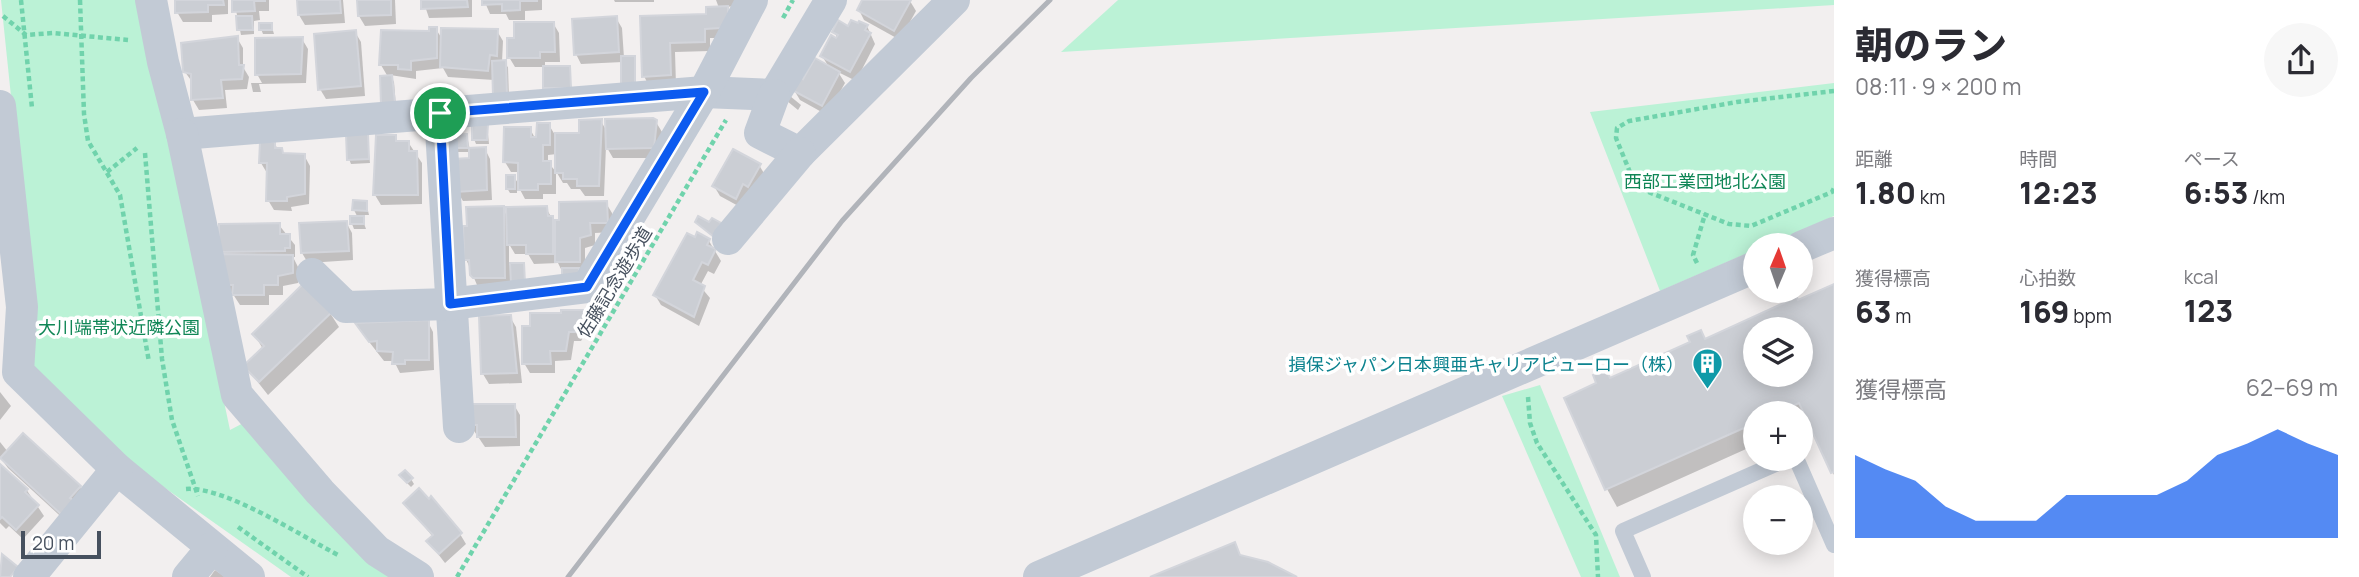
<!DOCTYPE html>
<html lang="ja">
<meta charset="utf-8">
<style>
body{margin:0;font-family:Manrope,"Noto Sans JP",sans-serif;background:#f7f7f7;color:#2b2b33;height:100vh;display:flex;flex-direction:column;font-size:26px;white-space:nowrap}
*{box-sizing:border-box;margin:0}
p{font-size:23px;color:#7c7c81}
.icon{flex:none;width:38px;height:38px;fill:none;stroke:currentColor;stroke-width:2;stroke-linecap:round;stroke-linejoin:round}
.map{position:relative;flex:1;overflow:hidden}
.side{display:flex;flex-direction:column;background:#fff;width:525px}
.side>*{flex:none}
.needle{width:46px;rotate:2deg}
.controls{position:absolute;left:1743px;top:233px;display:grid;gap:14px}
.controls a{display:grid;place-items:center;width:70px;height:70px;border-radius:50%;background:#fff;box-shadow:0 4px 18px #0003;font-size:35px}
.scale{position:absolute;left:21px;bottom:18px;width:80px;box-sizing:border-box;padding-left:7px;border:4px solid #46505e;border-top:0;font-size:19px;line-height:24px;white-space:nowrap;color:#46505e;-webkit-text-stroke:5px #fff;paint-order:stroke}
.pin{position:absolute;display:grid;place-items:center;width:60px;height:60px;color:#fff;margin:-30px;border:4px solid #fff;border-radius:50%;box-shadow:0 2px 7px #0007}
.round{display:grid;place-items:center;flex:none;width:74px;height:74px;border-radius:37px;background:#f7f7f7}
.headline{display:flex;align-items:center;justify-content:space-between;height:119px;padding:0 21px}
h1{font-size:38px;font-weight:800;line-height:52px}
.stats{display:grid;grid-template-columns:repeat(3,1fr);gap:10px;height:119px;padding:7px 21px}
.stats div{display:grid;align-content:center}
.stats b{font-size:30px;font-weight:800}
.stats small{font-size:19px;font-weight:400}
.stats p{font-size:19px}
.chart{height:196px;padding:14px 21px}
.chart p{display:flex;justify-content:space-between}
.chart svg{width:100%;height:126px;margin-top:7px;fill:#0c5aef;opacity:.7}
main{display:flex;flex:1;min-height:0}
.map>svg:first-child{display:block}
.green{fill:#bbf2d6}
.shadow{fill:#0003;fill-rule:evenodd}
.building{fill:#cbced4;stroke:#d3d5db;stroke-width:2;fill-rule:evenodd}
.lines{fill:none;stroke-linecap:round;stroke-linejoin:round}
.path{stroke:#70d3ac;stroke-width:4.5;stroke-dasharray:5 3.5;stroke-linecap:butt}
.service{stroke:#c2cad5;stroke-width:16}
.minor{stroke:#c2cad5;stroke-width:32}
.rail{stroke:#b1b4ba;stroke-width:5}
.route-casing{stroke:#fff;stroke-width:14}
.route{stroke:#0c5aef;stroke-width:9}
.labels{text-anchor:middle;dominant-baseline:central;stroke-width:7;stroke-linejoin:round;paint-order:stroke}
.park-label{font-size:18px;fill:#108656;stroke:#fff}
.street-label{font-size:18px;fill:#46505e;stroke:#fff}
.culture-label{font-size:18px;fill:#0d838f;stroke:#fff;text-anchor:end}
</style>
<main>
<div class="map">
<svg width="1834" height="577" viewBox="0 0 1834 577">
<rect width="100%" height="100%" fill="#f2efef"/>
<g class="green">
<path d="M1 0H139L230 430 249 420 404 577H291L131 464 28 360 33 308Z"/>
<path d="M1118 0H1834V5L1061 52Z"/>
<path d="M1834 83V216L1768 245H1755V250L1660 291 1590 112Z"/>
<path d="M1540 385 1620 577H1581L1502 396Z"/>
</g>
<g class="shadow">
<path d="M177 0H228V14L212 15V22H183L177 12Z"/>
<path d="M234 0H269V11H259L260 20 254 21V34L241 35Z"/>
<path d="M299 0H343L345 23 305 25 299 15Z"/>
<path d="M359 0H395L396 24 365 26 359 16Z"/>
<path d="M423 0H472V17L429 18Z"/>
<path d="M484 0H542V10L525 11V20H509L506 14H490Z"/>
<path d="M614 0H654V2H615Z"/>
<path d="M716 0H734L735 6 726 7 733 18 727 38H710V51L675 52 676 85 649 86 644 76 642 18 708 15 719 8Z"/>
<path d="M864 0 910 1 916 11 900 40 864 20 859 10Z"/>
<path d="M616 18 622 28 624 58H634L636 62V92L623 62 581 64 576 54Z"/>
<path d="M553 23 559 33 560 62H545V68L569 67 572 92H548L545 67H515L509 57Z"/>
<path d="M271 24 274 34H263L261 29Z"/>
<path d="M867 26 875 44 856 81 838 72 845 83 827 115 800 100 794 90 829 67 822 56 840 42 834 32Z"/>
<path d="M436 29 442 39 497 31 503 41 502 62 508 67 509 99 494 80 448 77 443 68 416 71V79L390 75 394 82 396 107 388 77 381 65Z"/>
<path d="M355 32 361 42 365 96 326 99 320 89Z"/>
<path d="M237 38 243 48V67L249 77 247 89 225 90 227 108 199 110 193 100V83L185 72Z"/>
<path d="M302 39 308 49 306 83 259 84 261 92H253L251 83H262L257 74Z"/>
<path d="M790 96 801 105 798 110 787 101Z"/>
<path d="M601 121 607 132 656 122 662 132 659 158H613L606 146 604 196H585L580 189H571L567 183H563L557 173V154L548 155V162L556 172V194H543V199H525L517 184V193H510L507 188 514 177 520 186V172H511L505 162 530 129 535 138 549 125 555 135H581Z"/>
<path d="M487 125 489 144H476L474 139Z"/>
<path d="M367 136 370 163 351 164 349 159Z"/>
<path d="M467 136 470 150 485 149 490 159 492 200 463 201 457 191 471 160V152H458L455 148Z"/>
<path d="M395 137 399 143 408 142 422 163V204L381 205 375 195Z"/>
<path d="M274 144 284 155H304L310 166 309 204 291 207 292 211 274 210 268 200 267 173 261 163Z"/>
<path d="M759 165 765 175 742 208 720 196 714 186Z"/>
<path d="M366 202 369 215H361L366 229H354L352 224 358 218 354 210Z"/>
<path d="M606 203 612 213 613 232 595 233V245L585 248V271L563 273 558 263 534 264 528 254H515L509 244V265L523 264 526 288H515L510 279V287L477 285 466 259 503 208 508 218 546 208 557 227Z"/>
<path d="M346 222 352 233 353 260 308 263 302 253Z"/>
<path d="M279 225 295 245V257H293L298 267V283L283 286V295H269V305H240L227 285 221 251Z"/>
<path d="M709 241 721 261 714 274 708 271 700 286 710 298 699 326 661 305 655 295Z"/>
<path d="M1834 286V475L1809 421 1801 425V413H1755V445L1617 507 1607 489 1610 380ZM1755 329H1801V374H1755Z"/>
<path d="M589 311 594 321 581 341H574L571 360 555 361V373H530L524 363 532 315Z"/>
<path d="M330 313 339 327 268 395 245 366 263 349 254 334Z"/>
<path d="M510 317 516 327 522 383 489 384 483 374Z"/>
<path d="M428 322 433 332 434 370 400 373 394 361H384L363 334Z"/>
<path d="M0 392 11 406 0 420Z"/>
<path d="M514 405 520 415V446L485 447 470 425Z"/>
<path d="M0 442 8 452 80 487 85 497 70 525 8 468 0 457Z"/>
<path d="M0 466 26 489 44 516 23 539 9 526 6 529 0 523Z"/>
<path d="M411 479 414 484 411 487 404 480Z"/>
<path d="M405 503 460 534 466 544 445 563 428 541 433 537Z"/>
<path d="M215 570 225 577H210Z"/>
</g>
<g class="building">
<path d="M175 0H223L224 5H208V12L175 13Z"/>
<path d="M232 0H265V1H254L255 11 232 12Z"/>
<path d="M297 0H340L341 13 298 15Z"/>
<path d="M357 0H391V15L358 16Z"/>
<path d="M421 0H467L468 7 421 9Z"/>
<path d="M482 0H537V1H520V10L502 11V4L482 5Z"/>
<path d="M862 0H911L894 31 857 10Z"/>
<path d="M728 6V16L721 28 705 29V42L670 43 671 75 642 77 640 16 706 14V7Z"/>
<path d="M236 16H252L253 30H237Z"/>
<path d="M617 16 619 52 574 55 572 19Z"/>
<path d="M838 20 848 26 851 20 858 23 859 21 868 25 865 30 871 33 850 72 820 56 831 35 836 38 838 35 832 32Z"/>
<path d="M514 22H554L555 52H540V58H507V38H514Z"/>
<rect x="259" y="23" width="13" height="7"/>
<path d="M429 27H437V58L411 61V70L398 69V65H379L381 30 429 31Z"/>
<path d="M441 28 498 29 497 56 490 55 488 71 440 67Z"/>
<path d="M356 30 361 86 318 90 314 34Z"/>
<path d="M238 36 239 65H244L242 79 221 80 223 98 191 100V74L183 72 181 43Z"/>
<path d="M303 37 301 74 255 75V38Z"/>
<rect x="621" y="56" width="14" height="32"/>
<path d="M815 58 840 72 822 106 792 90 800 76 803 79Z"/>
<path d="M506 60 507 95H493L492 61Z"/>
<path d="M543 66H570L571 88H543Z"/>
<path d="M392 75 395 103 381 104 380 76Z"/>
<path d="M653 118 657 120 654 148 606 149 605 119Z"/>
<path d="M602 119 599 186H577V179H563V173H555V133H579V120Z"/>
<path d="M472 123 488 124 487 140H472Z"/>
<path d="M537 123H550V145H543V161H551V184H538V190H518V163L503 162 504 127H531V137H536Z"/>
<path d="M346 134H368L369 159 347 160Z"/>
<path d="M467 134 468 148H453V135Z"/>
<path d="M376 135H396V141H409V151H417L418 195H373Z"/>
<path d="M260 142H275V148H282L283 153 305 154V194L287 197V201H266L267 163H259Z"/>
<path d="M486 147 487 190 455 192 454 159 469 158V148Z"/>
<path d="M733 149 761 164 748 187 743 184 736 199 712 186Z"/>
<rect x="506" y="175" width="9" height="14"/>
<path d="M353 200 367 201V211L352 210Z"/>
<path d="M607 201 608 223H590L591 235 580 238V262H555V220H559V202Z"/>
<path d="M504 206 505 278H473L470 275 469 260H464L463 226H467L466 207Z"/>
<path d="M547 206 548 216H553V254H526V245H507L506 207Z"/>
<rect x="350" y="216" width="14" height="8"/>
<path d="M698 216 709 222 712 218 721 223 714 237 695 222Z"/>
<path d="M347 221 349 251 301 253 299 223Z"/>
<path d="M280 223V234H290V248H285V251L219 252V224Z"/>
<path d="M697 232 710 239 707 245 716 249 708 265 702 262 693 280 705 286 694 317 653 295 687 233 695 237Z"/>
<path d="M223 254 293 255V273L278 276V285H264V295H232L233 285H225Z"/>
<path d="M510 263H524L525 283 511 284Z"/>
<path d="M562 268H579V280L562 281Z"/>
<path d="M304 283 332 312 259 382 243 366 264 346 252 334Z"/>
<path d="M1834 284V472L1831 473 1799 403 1777 413H1755V423L1605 490 1564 398 1596 383 1593 375 1606 369 1610 378 1690 342 1687 336 1701 330 1705 339 1788 301 1786 297 1795 293 1798 300ZM1755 329H1801V374H1755Z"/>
<path d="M561 310H590L575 332H569L566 351H550L551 364H522V326H530V313H561Z"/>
<path d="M511 315 517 373 481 374 479 316Z"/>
<path d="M429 320V360H405V364H392L393 352 377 351V341L369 342 355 323Z"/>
<path d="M468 404H515L516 437H477V425H468Z"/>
<path d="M23 433 81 486 70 498 76 502 63 516 0 458Z"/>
<path d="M0 464 28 489 25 492 39 505 16 530 2 517 0 519Z"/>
<path d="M405 470 413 478 407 483 399 475Z"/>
<path d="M419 488 429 499 431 496 462 533 439 554 426 541 433 535 403 503Z"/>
<path d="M1235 542 1240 555 1268 562 1297 577H1150Z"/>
<path d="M2 554 18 567 10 577H0Z"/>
</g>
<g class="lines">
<g class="path">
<path d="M21 0 32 108"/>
<path d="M80 0 84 114 88 141 120 195 149 362"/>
<path d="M3 16 26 35 53 33 128 40"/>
<path d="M783 18 793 0"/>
<path d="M1834 91 1737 102 1629 121 1617 128 1616 138 1636 187 1729 224 1751 226 1832 192 1834 188"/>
<path d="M145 153 162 359 172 420 198 496"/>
<path d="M107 172 137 148"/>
<path d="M1697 263 1693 255 1705 214"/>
<path d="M1528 397 1530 423 1537 443 1596 535 1598 577"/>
<path d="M186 489C225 486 303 537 340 556"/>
<path d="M238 527 308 577"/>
<path d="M457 577 726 120"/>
</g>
<g class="service">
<path d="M1796 458 1834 545"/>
<path d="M1643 577 1623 531 1789 458"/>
</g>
<g class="minor">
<path d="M151 0 163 62 182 134 704 92 774 95 831 0"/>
<path d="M774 95 760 133 800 153 954 0"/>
<path d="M0 106 22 307 18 372 117 469 249 577"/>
<path d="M440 113 459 427"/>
<path d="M182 134 237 395 320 492 377 551 418 577"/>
<path d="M728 239 800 153"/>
<path d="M1801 247 1834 233"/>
<path d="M312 274 346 307 450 304 587 287 704 92 752 0"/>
<path d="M29 577 117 469"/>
<path d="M188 577 212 548"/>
<path d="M1039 577 1755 267"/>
</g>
<path class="rail" d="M568 577 842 221 971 78 1050 0"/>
</g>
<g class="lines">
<defs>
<path id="route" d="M704 92 587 287 450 304 440 113Z"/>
</defs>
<use href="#route" class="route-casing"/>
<use href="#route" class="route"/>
</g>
<defs>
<symbol id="building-pin" viewBox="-11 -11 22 30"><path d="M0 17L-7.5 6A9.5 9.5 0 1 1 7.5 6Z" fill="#0f9aa8" stroke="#fff"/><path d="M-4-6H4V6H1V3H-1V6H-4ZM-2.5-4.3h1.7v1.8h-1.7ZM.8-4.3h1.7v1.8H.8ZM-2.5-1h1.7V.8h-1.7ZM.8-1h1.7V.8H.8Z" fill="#fff"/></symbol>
</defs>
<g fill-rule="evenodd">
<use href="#building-pin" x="1690" y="346" width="35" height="47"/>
</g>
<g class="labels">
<g class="park-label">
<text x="1705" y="181">西部工業団地北公園</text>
<text x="119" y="327">大川端帯状近隣公園</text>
</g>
<g class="street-label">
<text transform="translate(614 282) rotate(-59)">佐藤記念遊歩道</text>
</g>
<g class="culture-label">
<text x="1684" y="364">損保ジャパン日本興亜キャリアビューロー（株）</text>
</g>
</g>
</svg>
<div class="controls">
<a><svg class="needle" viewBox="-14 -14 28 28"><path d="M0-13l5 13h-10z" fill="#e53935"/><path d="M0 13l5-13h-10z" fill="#7c7c81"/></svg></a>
<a><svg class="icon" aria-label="layers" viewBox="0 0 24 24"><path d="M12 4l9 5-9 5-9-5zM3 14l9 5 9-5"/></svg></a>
<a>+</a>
<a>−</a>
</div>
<div class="scale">20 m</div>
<div class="pin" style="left:440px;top:113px;background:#1e9e55"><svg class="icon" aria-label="arrive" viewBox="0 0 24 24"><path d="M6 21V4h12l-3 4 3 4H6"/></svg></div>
</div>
<section class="side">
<div class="headline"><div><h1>朝のラン</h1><p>08:11 · 9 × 200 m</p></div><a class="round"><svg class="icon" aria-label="share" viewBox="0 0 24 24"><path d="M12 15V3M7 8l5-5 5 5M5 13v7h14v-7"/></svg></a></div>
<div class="stats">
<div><p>距離</p><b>1.80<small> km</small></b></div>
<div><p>時間</p><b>12:23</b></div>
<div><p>ペース</p><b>6:53<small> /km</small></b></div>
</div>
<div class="stats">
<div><p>獲得標高</p><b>63<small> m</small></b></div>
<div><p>心拍数</p><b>169<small> bpm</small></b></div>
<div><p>kcal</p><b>123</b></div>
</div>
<div class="chart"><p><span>獲得標高</span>62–69 m</p>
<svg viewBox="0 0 160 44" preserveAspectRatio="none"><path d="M0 44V15L10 20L20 24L30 33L40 38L50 38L60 38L70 29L80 29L90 29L100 29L110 24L120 15L130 11L140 6L150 11L160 15V44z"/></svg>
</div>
</section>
</main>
